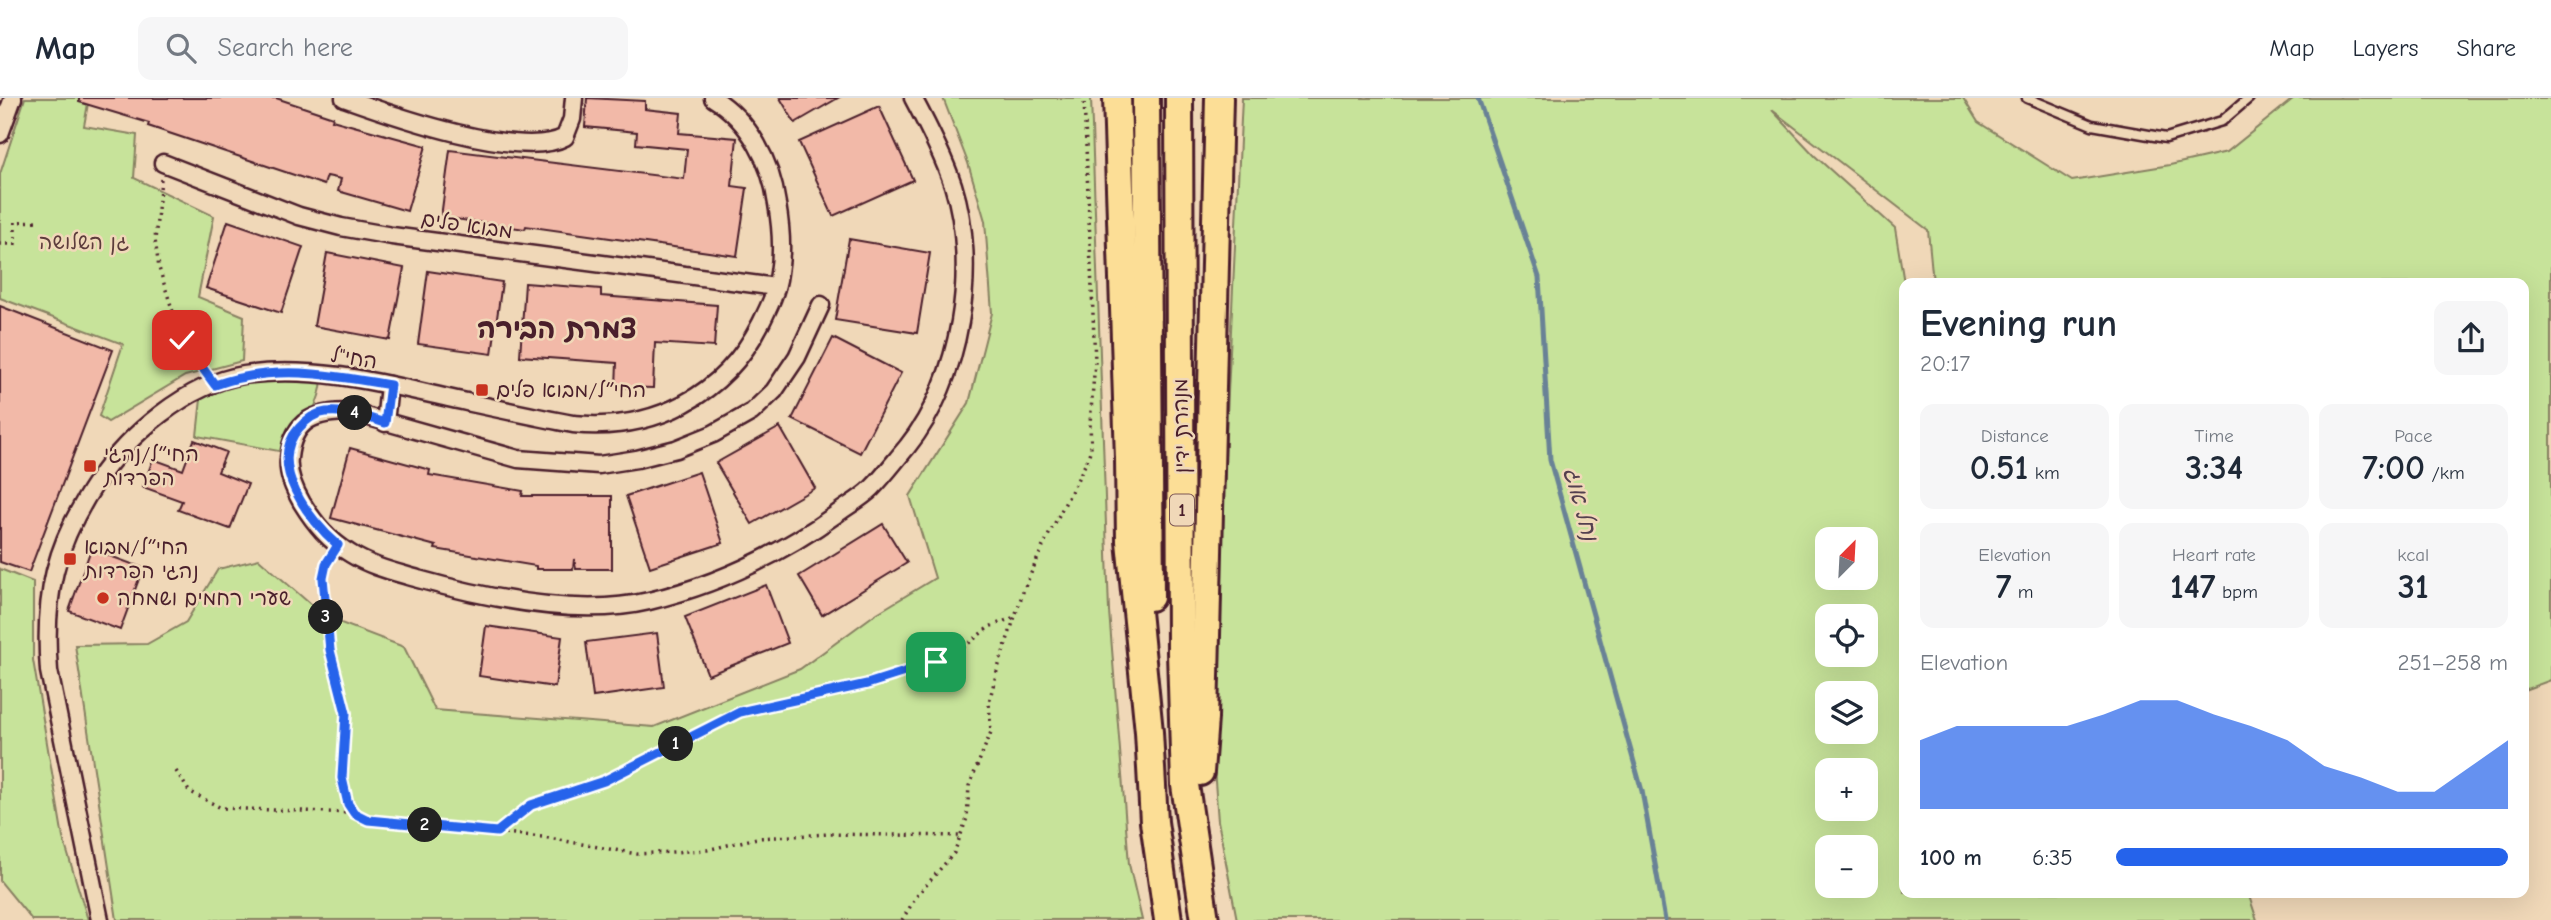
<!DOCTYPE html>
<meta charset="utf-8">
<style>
body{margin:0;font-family:"Comic Neue","Playpen Sans Hebrew",sans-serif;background:#f6f6f7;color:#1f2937;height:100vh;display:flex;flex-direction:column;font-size:26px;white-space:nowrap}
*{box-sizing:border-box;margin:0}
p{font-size:23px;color:#747a83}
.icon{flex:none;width:38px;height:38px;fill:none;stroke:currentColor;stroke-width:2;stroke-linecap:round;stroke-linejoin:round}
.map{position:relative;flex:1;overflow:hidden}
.sheet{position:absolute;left:1899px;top:180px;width:630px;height:620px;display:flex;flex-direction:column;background:#fff;border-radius:14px;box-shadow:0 7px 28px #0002}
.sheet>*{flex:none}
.needle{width:46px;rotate:24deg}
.buttons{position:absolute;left:1815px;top:429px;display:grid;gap:14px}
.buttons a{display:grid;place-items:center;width:63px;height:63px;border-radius:14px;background:#fff;box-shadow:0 7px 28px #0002;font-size:35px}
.pin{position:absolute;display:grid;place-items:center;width:60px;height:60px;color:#fff;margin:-30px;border-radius:14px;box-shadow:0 4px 10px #0006}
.km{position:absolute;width:35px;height:35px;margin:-18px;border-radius:50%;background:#222;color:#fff;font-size:19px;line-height:35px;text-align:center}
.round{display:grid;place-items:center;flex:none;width:74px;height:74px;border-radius:14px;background:#f6f6f7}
.head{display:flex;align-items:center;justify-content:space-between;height:119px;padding:0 21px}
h1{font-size:38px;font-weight:700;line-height:52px}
.stats{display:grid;grid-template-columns:repeat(3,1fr);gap:10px;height:119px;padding:7px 21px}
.stats div{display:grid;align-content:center;border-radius:14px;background:#f6f6f7;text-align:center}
.stats b{font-size:35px;font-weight:700}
.stats small{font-size:19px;font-weight:400}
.stats p{font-size:19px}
.chart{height:196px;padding:14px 21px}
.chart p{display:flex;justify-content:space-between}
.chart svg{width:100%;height:126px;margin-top:7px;fill:#2563eb;opacity:.7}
ul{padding:0 21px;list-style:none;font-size:23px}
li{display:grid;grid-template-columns:112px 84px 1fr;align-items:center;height:52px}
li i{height:18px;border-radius:9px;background:#2563eb}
header{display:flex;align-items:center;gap:42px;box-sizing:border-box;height:98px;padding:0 35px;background:#fff;border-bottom:2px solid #e0e1e3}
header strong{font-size:33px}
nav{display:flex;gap:38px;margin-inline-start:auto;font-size:24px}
.search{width:490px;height:63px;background:#f6f6f7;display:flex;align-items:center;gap:18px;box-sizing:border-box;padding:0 24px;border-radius:14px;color:#747a83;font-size:26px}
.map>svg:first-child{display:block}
.green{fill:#c7e39a;stroke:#888162;stroke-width:2;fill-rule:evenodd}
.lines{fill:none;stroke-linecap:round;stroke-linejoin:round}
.stream{stroke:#698296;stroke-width:5}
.building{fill:#f2b9a8;stroke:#4a1f2b;stroke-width:2}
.service-casing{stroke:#4a1f2b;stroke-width:13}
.minor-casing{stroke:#4a1f2b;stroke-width:21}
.trunk-casing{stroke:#4a1f2b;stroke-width:32}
.path{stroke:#4a1f2b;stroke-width:3.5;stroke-dasharray:2 5;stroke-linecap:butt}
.service{stroke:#f0d8b8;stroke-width:8}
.minor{stroke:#f0d8b8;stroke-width:16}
.trunk{stroke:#fcde96;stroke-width:26}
.route-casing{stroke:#fff;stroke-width:14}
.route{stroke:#2563eb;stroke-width:9}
.poi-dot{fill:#c8321e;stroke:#f0d8b8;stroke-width:2.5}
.labels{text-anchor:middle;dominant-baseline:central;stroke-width:5;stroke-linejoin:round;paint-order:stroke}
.shield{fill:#f0d8b8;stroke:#7c5655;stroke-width:2}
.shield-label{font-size:19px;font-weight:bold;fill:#4a1f2b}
.street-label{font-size:21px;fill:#4a1f2b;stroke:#f0d8b8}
.park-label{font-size:21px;fill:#5d3c3c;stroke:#f0d8b8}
.poi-label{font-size:21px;fill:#4a1f2b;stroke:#f0d8b8;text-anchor:start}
.water-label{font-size:23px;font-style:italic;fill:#54404f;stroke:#f0d8b8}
.district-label{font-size:28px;font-weight:bold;fill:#4a1f2b;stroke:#f0d8b8}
</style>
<header>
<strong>Map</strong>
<div class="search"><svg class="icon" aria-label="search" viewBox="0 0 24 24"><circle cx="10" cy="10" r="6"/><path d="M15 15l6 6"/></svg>Search here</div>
<nav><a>Map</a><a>Layers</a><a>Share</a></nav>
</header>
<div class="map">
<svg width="2551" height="822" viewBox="0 0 2551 822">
<rect width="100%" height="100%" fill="#f0d8b8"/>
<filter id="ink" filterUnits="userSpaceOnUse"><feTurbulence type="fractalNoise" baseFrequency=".0143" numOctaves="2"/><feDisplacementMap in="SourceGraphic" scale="14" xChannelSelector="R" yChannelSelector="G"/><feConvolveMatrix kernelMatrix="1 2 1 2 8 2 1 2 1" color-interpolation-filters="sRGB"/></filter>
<g filter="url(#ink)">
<g class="green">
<path d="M25 0H89L84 28 137 37 134 80 214 118 198 199 244 218 242 263 185 278 108 324 99 318 123 246 0 200V76Z"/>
<path d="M943 0H1091L1109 513 1129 766 1142 822H117L75 547 147 546 186 524 218 471 259 461 325 519 404 549 435 612 654 629 800 571 874 517 935 480 910 398 969 305 992 215 985 123 968 65Z"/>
<path d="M1242 0H1963L1978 24 2072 83 2170 67 2227 54 2294 0H2551V582L2524 592V186L1933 185 1928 132 1772 12 1815 58 1895 130 1904 185V794L2248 795 2257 822H1237L1218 723 1214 670V591ZM1827 441H1866V480H1827ZM1827 518H1866V556H1827ZM1827 595H1866V634H1827ZM1827 672H1866V710H1827ZM1827 749H1866V788H1827Z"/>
<path d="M304 281 322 282C320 311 300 332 284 354L197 338 201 301C237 283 265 283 304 281Z"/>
<path d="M0 471 33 484V562L63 740 88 822H32L0 783Z"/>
</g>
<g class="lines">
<path class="stream" d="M1478 0 1539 179 1550 362 1642 693 1665 822"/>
</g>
<g class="building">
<path d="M79 0H276L333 19 332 22 426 48 407 113 338 93 341 81 327 78 324 87 148 28 149 25 79 4Z"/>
<path d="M587 0 645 3V11L681 15 679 35 737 40 732 88 747 90 737 158 526 128 525 131 441 119 450 52 684 81 687 51 636 46 637 34 585 29Z"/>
<path d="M780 0H838L795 25Z"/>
<path d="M879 8 913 82 833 118 799 44Z"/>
<path d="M228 123 303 149 281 215 206 190Z"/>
<path d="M849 141 930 155 917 235 835 222Z"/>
<path d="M327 155 404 170 390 242 314 228Z"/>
<path d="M428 173 502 184 492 256 418 246Z"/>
<path d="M525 185 601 191V198L717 207 714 249 655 245 653 290 616 289 617 265 520 258Z"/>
<path d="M0 208 113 252 29 474 0 464Z"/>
<path d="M833 240 901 275 860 355 792 321Z"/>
<path d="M780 329 815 390 752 426 716 365Z"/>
<path d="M194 342 226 354 218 374 248 386 230 431 178 412 182 403 143 389 153 361 183 372Z"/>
<path d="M350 350 430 372 429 377 523 393 522 398H612V471H576L574 461 573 471H536V468L435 451 436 448 331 420Z"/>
<path d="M699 374 723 445 650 469 626 398Z"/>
<path d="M883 426 907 465 822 517 799 478Z"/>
<path d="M91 451 143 470 120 532 69 513Z"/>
<path d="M766 487 788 545 708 577 685 519Z"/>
<path d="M486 528 562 539 555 589 479 578Z"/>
<path d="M657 535 664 589 593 599 586 544Z"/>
</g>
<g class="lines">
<defs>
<path id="service" d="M2027 0 2092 27 2166 40 2222 23 2249 0"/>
<g id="minor">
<path d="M344 0C392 17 521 63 565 39L572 21 574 0"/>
<path d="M0 36 13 0"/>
<path d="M163 65 299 118 341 129 392 138 776 189"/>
<path d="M821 207 797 259 774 293 752 314 713 336 676 351 637 361 599 367 518 361 351 314C316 314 293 320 289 360 287 376 294 391 302 405 315 426 329 443 351 456 372 469 395 474 418 481 486 500 579 520 649 503 717 487 781 456 838 415 849 407 862 400 872 390 884 378 895 363 907 349 961 282 979 169 953 87 943 57 928 28 913 0"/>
<path d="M385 325 389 287"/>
<path d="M100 822 49 573C43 497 55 446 97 383 128 337 187 286 244 277 313 267 382 285 448 300 490 309 531 318 573 326 654 334 724 298 761 225 769 209 777 193 779 175 783 152 781 129 777 106 771 64 750 23 713 0"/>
</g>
<g id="trunk">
<path d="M1117 0 1129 361 1130 443 1149 634 1154 724 1168 822"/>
<path d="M1146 0 1150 499"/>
<path d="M1179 0 1181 554 1185 687 1205 822"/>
<path d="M1200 674 1204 620 1219 0"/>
</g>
</defs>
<use href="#service" class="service-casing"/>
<use href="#minor" class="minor-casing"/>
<use href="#trunk" class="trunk-casing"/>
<g class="path">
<path d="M161 81 155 142 159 170 182 242 204 272"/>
<path d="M0 146H15V124L38 123"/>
<path d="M329 461 323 480 330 552 346 615 342 680 348 706 354 715 368 721 543 739 637 756 707 752 757 740 829 736 960 738"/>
<path d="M176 673 189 693 221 710 354 715"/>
<path d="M499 733 531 707 604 683 739 614 867 586 935 564 964 549 989 529 1015 519"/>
<path d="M902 822 916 799 954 755 967 720 969 688 991 634 989 604 997 573 1024 491 1044 446 1087 363 1091 350 1090 325 1095 264 1084 0"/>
</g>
<use href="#service" class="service"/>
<use href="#minor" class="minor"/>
<use href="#trunk" class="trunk"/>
</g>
</g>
<g class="lines" filter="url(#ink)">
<defs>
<path id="route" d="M182 242 215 287C275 266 328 276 390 287L385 325C366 319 347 312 326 314 316 315 306 322 299 330 266 367 310 423 338 447L326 466 323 480 330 552 346 615 342 680 348 706 354 715 368 722 497 734 531 707 604 683 740 614 867 586 936 564"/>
</defs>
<use href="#route" class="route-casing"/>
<use href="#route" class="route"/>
</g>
<g class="poi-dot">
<rect x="475" y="285" width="14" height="14" rx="3.5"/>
<rect x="83" y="361" width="14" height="14" rx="3.5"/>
<rect x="63" y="454" width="14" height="14" rx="3.5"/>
<circle cx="103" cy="500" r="7"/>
</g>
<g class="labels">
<rect class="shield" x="1170" y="396.5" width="24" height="31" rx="5"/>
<g class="shield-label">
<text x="1182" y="412">1</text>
</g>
<g class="street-label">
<text transform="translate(467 127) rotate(8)">מבוא פלים</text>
<text transform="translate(354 260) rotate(9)">החי"ל</text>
<text transform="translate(1181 328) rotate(-91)">מנהרת ידין</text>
</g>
<g class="park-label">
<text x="84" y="144">גן השלושה</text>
</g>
<g class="poi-label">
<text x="496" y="292">החי״ל/מבוא פלים</text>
<text x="104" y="356">החי״ל/נהגי<tspan x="104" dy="24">הפרדות</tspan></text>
<text x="84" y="449">החי״ל/מבוא<tspan x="84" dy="24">נהגי הפרדות</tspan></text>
<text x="117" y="500">שערי רחמים ושמחה</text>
</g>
<g class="water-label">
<text transform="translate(1581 406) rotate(75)">נחל אוג</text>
</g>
<g class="district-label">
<text x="557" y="231">צמרת הבירה</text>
</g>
</g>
</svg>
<div class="buttons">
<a><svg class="needle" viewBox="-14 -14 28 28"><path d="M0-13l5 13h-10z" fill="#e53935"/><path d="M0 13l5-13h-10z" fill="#747a83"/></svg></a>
<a><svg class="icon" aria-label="locate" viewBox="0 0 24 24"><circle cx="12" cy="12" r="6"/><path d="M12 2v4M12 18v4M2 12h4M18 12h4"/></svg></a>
<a><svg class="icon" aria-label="layers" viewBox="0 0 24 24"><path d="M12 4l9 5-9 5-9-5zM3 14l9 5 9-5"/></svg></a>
<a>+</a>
<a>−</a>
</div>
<div class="pin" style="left:936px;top:564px;background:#1e9e55"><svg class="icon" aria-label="arrive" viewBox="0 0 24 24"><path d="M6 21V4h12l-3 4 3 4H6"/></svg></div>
<div class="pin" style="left:182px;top:242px;background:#d93025"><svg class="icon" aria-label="check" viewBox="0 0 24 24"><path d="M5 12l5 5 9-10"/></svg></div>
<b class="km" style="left:676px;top:646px">1</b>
<b class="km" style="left:425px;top:727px">2</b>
<b class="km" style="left:326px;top:519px">3</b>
<b class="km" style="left:355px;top:315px">4</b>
<section class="sheet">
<div class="head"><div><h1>Evening run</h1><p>20:17</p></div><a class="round"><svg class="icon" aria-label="share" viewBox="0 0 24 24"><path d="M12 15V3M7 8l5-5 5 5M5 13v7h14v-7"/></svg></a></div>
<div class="stats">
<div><p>Distance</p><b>0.51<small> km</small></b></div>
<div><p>Time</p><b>3:34</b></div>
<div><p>Pace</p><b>7:00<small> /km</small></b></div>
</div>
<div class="stats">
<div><p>Elevation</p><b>7<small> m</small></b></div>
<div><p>Heart rate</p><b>147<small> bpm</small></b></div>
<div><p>kcal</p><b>31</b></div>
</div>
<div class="chart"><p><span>Elevation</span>251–258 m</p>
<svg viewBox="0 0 160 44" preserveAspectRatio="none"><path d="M0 44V20L10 15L20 15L30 15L40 15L50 11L60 6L70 6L80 11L90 15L100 20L110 29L120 33L130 38L140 38L150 29L160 20V44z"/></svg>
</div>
<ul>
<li><b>100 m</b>6:35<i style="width:100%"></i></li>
</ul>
</section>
</div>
